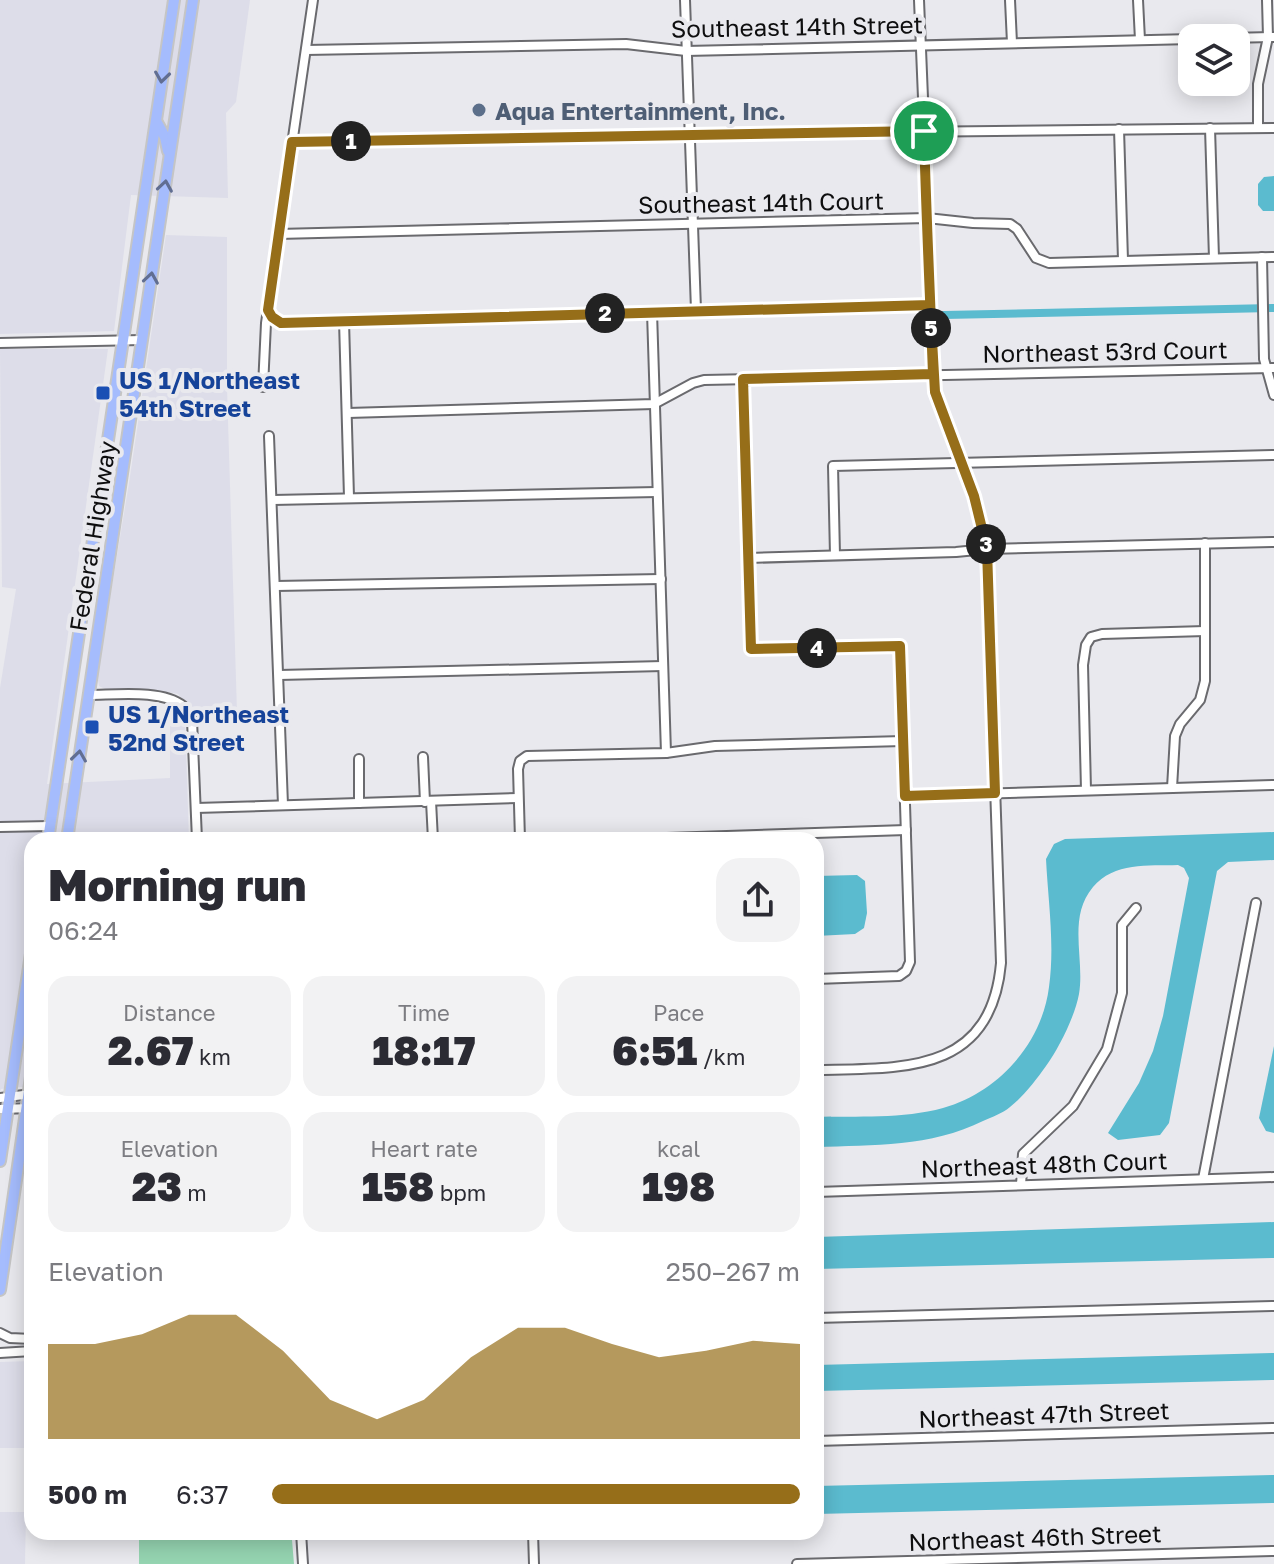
<!DOCTYPE html>
<meta charset="utf-8">
<style>
body{margin:0;font-family:"Golos Text",sans-serif;background:#f2f2f3;color:#2b2b33;height:100vh;display:flex;flex-direction:column;font-size:30px;white-space:nowrap}
*{box-sizing:border-box;margin:0}
p{font-size:26px;color:#7c7c81}
.icon{flex:none;width:44px;height:44px;fill:none;stroke:currentColor;stroke-width:2;stroke-linecap:round;stroke-linejoin:round}
.map{position:relative;flex:1;overflow:hidden}
.panel{position:absolute;left:24px;top:832px;width:800px;height:708px;display:flex;flex-direction:column;background:#fff;border-radius:24px;box-shadow:0 4px 20px #0003}
.panel>*{flex:none}
.fabs{position:absolute;left:1178px;top:24px;display:grid;gap:16px}
.fabs a{display:grid;place-items:center;width:72px;height:72px;border-radius:16px;background:#fff;box-shadow:0 4px 20px #0003;font-size:40px}
.pin{position:absolute;display:grid;place-items:center;width:68px;height:68px;color:#fff;margin:-34px;border:4px solid #fff;border-radius:50%;box-shadow:0 2px 8px #0007}
.km{position:absolute;width:40px;height:40px;margin:-20px;border-radius:50%;background:#222;color:#fff;font-size:22px;line-height:40px;text-align:center}
.round{display:grid;place-items:center;flex:none;width:84px;height:84px;border-radius:24px;background:#f2f2f3}
.summary{display:flex;align-items:center;justify-content:space-between;height:136px;padding:0 24px}
h1{font-size:44px;font-weight:800;line-height:60px}
.stats{display:grid;grid-template-columns:repeat(3,1fr);gap:12px;height:136px;padding:8px 24px}
.stats div{display:grid;align-content:center;border-radius:20px;background:#f2f2f3;text-align:center}
.stats b{font-size:40px;font-weight:800}
.stats small{font-size:22px;font-weight:400}
.stats p{font-size:22px}
.chart{height:224px;padding:16px 24px}
.chart p{display:flex;justify-content:space-between}
.chart svg{width:100%;height:144px;margin-top:8px;fill:#966e19;opacity:.7}
ul{padding:0 24px;list-style:none;font-size:26px}
li{display:grid;grid-template-columns:128px 96px 1fr;align-items:center;height:60px}
li i{height:20px;border-radius:10px;background:#966e19}
.map>svg:first-child{display:block}
.built{fill:#dddde9}
.green{fill:#95d4b1}
.water{fill:#5bbbcf}
.lines{fill:none;stroke-linecap:round;stroke-linejoin:round}
.canal{stroke:#5bbbcf;stroke-width:8}
.minor-casing{stroke:#6a6a6e;stroke-width:12}
.major-casing{stroke:#c5c5c5;stroke-width:14}
.minor{stroke:#fff;stroke-width:8}
.major{stroke:#a5bcfd;stroke-width:10}
.oneway{stroke:#616e92}
.route-casing{stroke:#fff;stroke-width:16}
.route{stroke:#966e19;stroke-width:10}
.service-dot{fill:#5c6f8a;stroke:#e9e9ee;stroke-width:3}
.transit-dot{fill:#1a4fb4;stroke:#e9e9ee;stroke-width:3}
.labels{text-anchor:middle;dominant-baseline:central;stroke-width:8;stroke-linejoin:round;paint-order:stroke}
.street-label{font-size:24px;fill:#0e0e0f;stroke:#e9e9ee}
.service-label{font-size:24px;font-weight:bold;fill:#4e5e75;stroke:#e9e9ee;text-anchor:start}
.transit-label{font-size:24px;font-weight:bold;fill:#164399;stroke:#e9e9ee;text-anchor:start}
</style>
<div class="map">
<svg width="1274" height="1564" viewBox="0 0 1274 1564">
<rect width="100%" height="100%" fill="#e9e9ee"/>
<g class="built">
<path d="M0 0H250L236 102 226 113 228 198 131 195 114 331 0 334Z"/>
<path d="M166 235 227 237V388L237 712 192 711 178 694 168 692 109 691 99 686 97 676 129 483Z"/>
<path d="M0 349H108L47 784 170 778V703L185 717 189 840H32V1086L1 1089 0 1092V688L16 589 2 587Z"/>
<path d="M32 1361V1448H0V1362Z"/>
<path d="M0 1512H26L25 1564H0Z"/>
</g>
<path class="green" d="M139 1532H252V1539L292 1540 294 1564H139Z"/>
<g class="water">
<path d="M1274 176V211H1263L1258 205V184L1264 177Z"/>
<path d="M1274 832V860L1228 862 1217 871 1169 1123 1160 1135 1118 1140 1108 1133 1139 1083 1153 1051 1163 1016 1189 878 1184 868 1178 865C1148 866 1114 862 1093 887 1067 918 1085 959 1079 994 1075 1016 1059 1048 1046 1066 1036 1080 1024 1096 1010 1107 1003 1113 992 1117 983 1121 930 1147 874 1145 816 1147V1117C857 1116 903 1119 943 1108 999 1092 1042 1043 1049 987 1055 945 1048 900 1046 859L1054 844 1065 839Z"/>
<path d="M857 875 865 881 867 913 864 928 855 934 816 936V876Z"/>
<path d="M1274 1046V1133L1266 1131 1259 1118Z"/>
<path d="M1274 1222V1258L816 1269V1237Z"/>
<path d="M1274 1353V1380L816 1391V1365Z"/>
<path d="M1274 1475V1503L816 1514V1486Z"/>
</g>
<g class="lines">
<path class="canal" d="M944 315 1274 308"/>
<defs>
<g id="minor">
<path d="M685 0 696 310"/>
<path d="M1010 0 1012 43"/>
<path d="M1138 0 1140 40"/>
<path d="M1228 38 1274 37"/>
<path d="M306 50 626 44 686 51 1192 39"/>
<path d="M1210 128 1214 258"/>
<path d="M1258 128V84L1268 37 1267 0"/>
<path d="M1119 129 1123 260"/>
<path d="M292 142 628 135 1274 128"/>
<path d="M278 234 927 218 973 223 1010 224 1017 229 1036 258 1049 263 1274 257"/>
<path d="M1262 257 1264 359 1274 395"/>
<path d="M268 310 272 317 281 323 930 305"/>
<path d="M652 312 666 753"/>
<path d="M344 321 349 497"/>
<path d="M0 343 142 340"/>
<path d="M743 379 751 649 900 646 910 962 906 971 899 976 816 979"/>
<path d="M263 387 266 323 313 0"/>
<path d="M348 413 654 404 693 383 704 380 1274 368"/>
<path d="M269 436 283 805"/>
<path d="M273 500 657 492"/>
<path d="M835 555 833 466 1274 455"/>
<path d="M749 558 956 552 987 549 1274 542"/>
<path d="M276 586 661 579"/>
<path d="M279 675 663 666"/>
<path d="M88 695C115 695 162 689 183 706"/>
<path d="M192 720 197 840"/>
<path d="M423 757 425 802"/>
<path d="M359 759V803"/>
<path d="M1172 788 1175 736 1180 724 1200 700 1205 681V543"/>
<path d="M1086 790 1083 665 1086 645 1091 637 1102 634 1205 631"/>
<path d="M905 796 1274 785"/>
<path d="M431 801 433 840"/>
<path d="M196 808 518 798"/>
<path d="M0 827 50 826"/>
<path d="M520 840 518 769 520 761 527 756 666 753 715 746 903 741"/>
<path d="M607 840 906 830"/>
<path d="M816 1070C902 1068 991 1075 1001 963L987 549 974 496 935 392 919 0"/>
<path d="M0 1098 31 1094"/>
<path d="M0 1109 32 1108"/>
<path d="M1203 1179 1256 903"/>
<path d="M1021 1185 1023 1154 1073 1106 1107 1049 1122 993V925L1136 908"/>
<path d="M816 1192 1274 1177"/>
<path d="M816 1318 1274 1306"/>
<path d="M0 1333 10 1338 32 1339"/>
<path d="M0 1353 32 1351"/>
<path d="M816 1441 1274 1428"/>
<path d="M301 1532 303 1564"/>
<path d="M533 1532 534 1564"/>
<path d="M797 1564 1274 1551"/>
</g>
<g id="major">
<path d="M156 121 165 137 168 151"/>
<path d="M48 840 174 0"/>
<path d="M67 840 193 0"/>
<path d="M0 1161 32 947"/>
<path d="M0 1290 32 1070"/>
</g>
</defs>
<use href="#minor" class="minor-casing"/>
<use href="#major" class="major-casing"/>
<use href="#minor" class="minor"/>
<use href="#major" class="major"/>
</g>
<defs><path id="oneway-chevron" d="M-2-3.5L2.5 0L-2 3.5" fill="none" stroke-width="1.6" stroke-linecap="round" stroke-linejoin="round" transform="scale(2)"/></defs>
<g class="oneway">
<use href="#oneway-chevron" transform="translate(162 77) rotate(98)"/>
<use href="#oneway-chevron" transform="translate(165 186) rotate(-81)"/>
<use href="#oneway-chevron" transform="translate(151 278) rotate(-81)"/>
<use href="#oneway-chevron" transform="translate(79 756) rotate(-82)"/>
</g>
<g class="lines">
<defs>
<path id="route" d="M924 131 292 142 268 310 272 317 281 323 930 305 935 392 974 496 987 549 995 793 905 796 900 646 751 649 743 379 933 374C930 293 926 212 924 131"/>
</defs>
<use href="#route" class="route-casing"/>
<use href="#route" class="route"/>
</g>
<circle class="service-dot" cx="479" cy="110" r="8"/>
<g class="transit-dot">
<rect x="95" y="385" width="16" height="16" rx="4"/>
<rect x="84" y="719" width="16" height="16" rx="4"/>
</g>
<g class="labels">
<g class="street-label">
<text transform="translate(797 26) rotate(-1)">Southeast 14th Street</text>
<text transform="translate(761 202) rotate(-1)">Southeast 14th Court</text>
<text transform="translate(1105 351) rotate(-1)">Northeast 53rd Court</text>
<text transform="translate(92 536) rotate(-81)">Federal Highway</text>
<text transform="translate(1044 1164) rotate(-2)">Northeast 48th Court</text>
<text transform="translate(1044 1414) rotate(-2)">Northeast 47th Street</text>
<text transform="translate(1035 1537) rotate(-2)">Northeast 46th Street</text>
</g>
<g class="service-label">
<text x="495" y="110">Aqua Entertainment, Inc.</text>
</g>
<g class="transit-label">
<text x="119" y="379">US 1/Northeast<tspan x="119" dy="28">54th Street</tspan></text>
<text x="108" y="713">US 1/Northeast<tspan x="108" dy="28">52nd Street</tspan></text>
</g>
</g>
</svg>
<div class="fabs">
<a><svg class="icon" aria-label="layers" viewBox="0 0 24 24"><path d="M12 4l9 5-9 5-9-5zM3 14l9 5 9-5"/></svg></a>
</div>
<div class="pin" style="left:924px;top:131px;background:#1e9e55"><svg class="icon" aria-label="arrive" viewBox="0 0 24 24"><path d="M6 21V4h12l-3 4 3 4H6"/></svg></div>
<b class="km" style="left:351px;top:141px">1</b>
<b class="km" style="left:605px;top:313px">2</b>
<b class="km" style="left:986px;top:544px">3</b>
<b class="km" style="left:817px;top:648px">4</b>
<b class="km" style="left:931px;top:328px">5</b>
<section class="panel">
<div class="summary"><div><h1>Morning run</h1><p>06:24</p></div><a class="round"><svg class="icon" aria-label="share" viewBox="0 0 24 24"><path d="M12 15V3M7 8l5-5 5 5M5 13v7h14v-7"/></svg></a></div>
<div class="stats">
<div><p>Distance</p><b>2.67<small> km</small></b></div>
<div><p>Time</p><b>18:17</b></div>
<div><p>Pace</p><b>6:51<small> /km</small></b></div>
</div>
<div class="stats">
<div><p>Elevation</p><b>23<small> m</small></b></div>
<div><p>Heart rate</p><b>158<small> bpm</small></b></div>
<div><p>kcal</p><b>198</b></div>
</div>
<div class="chart"><p><span>Elevation</span>250–267 m</p>
<svg viewBox="0 0 160 44" preserveAspectRatio="none"><path d="M0 44V15L10 15L20 12L30 6L40 6L50 17L60 32L70 38L80 32L90 19L100 10L110 10L120 15L130 19L140 17L150 14L160 15V44z"/></svg>
</div>
<ul>
<li><b>500 m</b>6:37<i style="width:100%"></i></li>
</ul>
</section>
</div>
